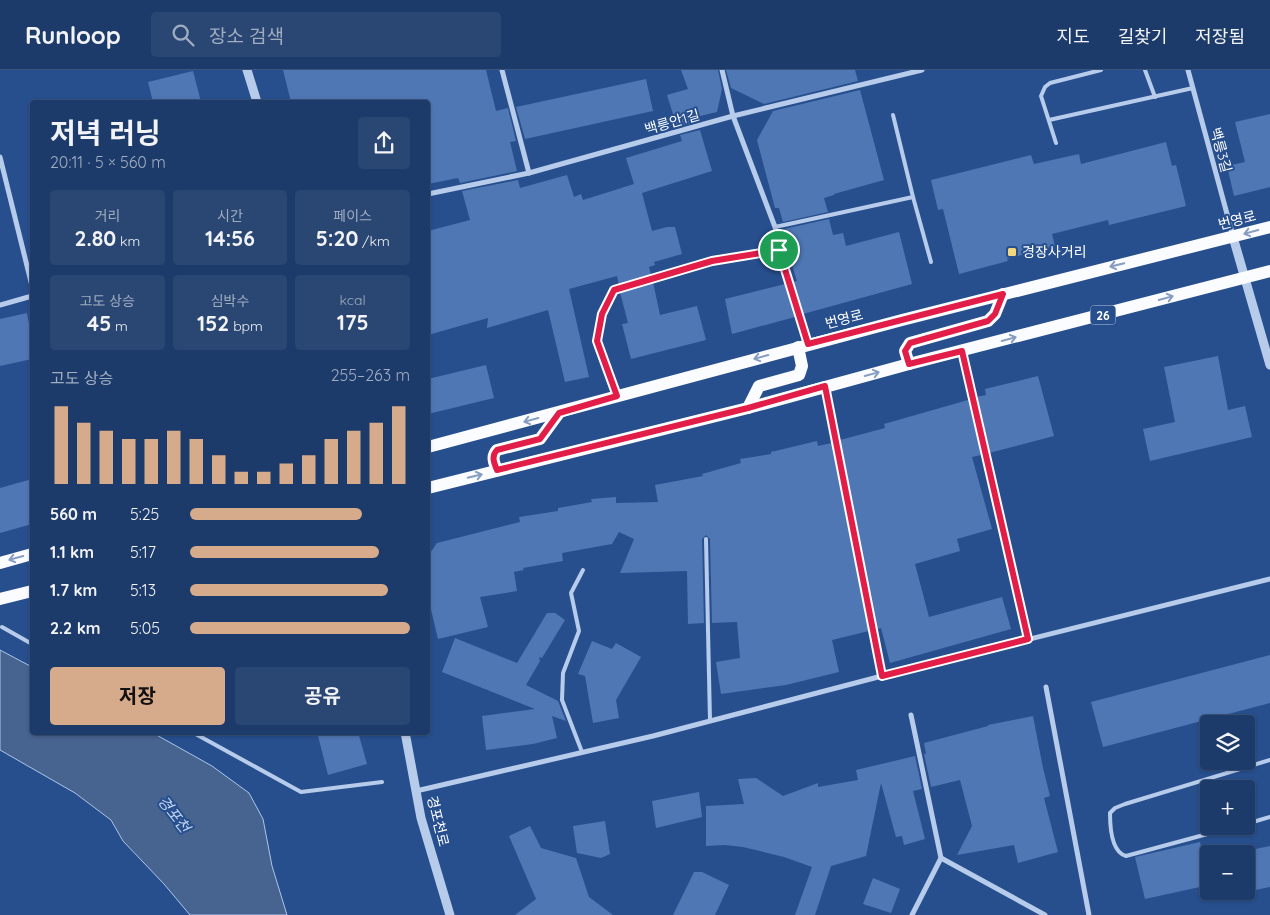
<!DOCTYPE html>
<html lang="ko">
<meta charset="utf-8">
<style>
body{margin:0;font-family:Quicksand,"Noto Sans KR",sans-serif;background:#2a4672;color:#f1f3f6;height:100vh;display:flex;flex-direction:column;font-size:19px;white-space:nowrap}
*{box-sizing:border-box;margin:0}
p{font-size:16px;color:#a0adc1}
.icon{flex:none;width:28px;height:28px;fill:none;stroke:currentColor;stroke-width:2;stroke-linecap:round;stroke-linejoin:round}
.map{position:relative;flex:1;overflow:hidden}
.panel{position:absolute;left:30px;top:30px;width:400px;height:635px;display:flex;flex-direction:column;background:#1d3b6a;border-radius:5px;box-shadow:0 1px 4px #0004,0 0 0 1px #3b557e}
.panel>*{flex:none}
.buttons{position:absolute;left:1200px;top:645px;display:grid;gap:10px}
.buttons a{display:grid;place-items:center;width:55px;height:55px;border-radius:5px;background:#1d3b6a;box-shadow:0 1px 4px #0004,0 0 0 1px #3b557e;font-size:25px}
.pin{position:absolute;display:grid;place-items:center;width:42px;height:42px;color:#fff;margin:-21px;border:2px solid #fff;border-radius:50%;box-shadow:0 1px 5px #0007}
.round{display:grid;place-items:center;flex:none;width:52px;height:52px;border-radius:5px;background:#2a4672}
.head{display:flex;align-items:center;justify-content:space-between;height:85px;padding:0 20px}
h1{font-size:28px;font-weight:700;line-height:38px}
.stats{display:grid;grid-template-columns:repeat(3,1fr);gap:8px;height:85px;padding:5px 20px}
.stats div{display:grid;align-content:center;border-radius:5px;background:#2a4672;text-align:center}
.stats b{font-size:21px;font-weight:700}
.stats small{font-size:14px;font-weight:400}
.stats p{font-size:14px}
.chart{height:140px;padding:10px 20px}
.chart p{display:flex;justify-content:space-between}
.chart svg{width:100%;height:90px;margin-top:5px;stroke:#d6ab8b;stroke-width:6}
.cta{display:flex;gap:10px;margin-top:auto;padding:10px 20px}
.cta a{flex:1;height:58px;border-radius:5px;background:#d6ab8b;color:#111;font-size:20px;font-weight:700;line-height:58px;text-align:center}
.cta a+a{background:#2a4672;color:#f1f3f6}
ul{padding:0 20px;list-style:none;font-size:16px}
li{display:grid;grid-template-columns:80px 60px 1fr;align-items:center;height:38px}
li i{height:12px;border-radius:6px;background:#d6ab8b}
header{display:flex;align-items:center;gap:30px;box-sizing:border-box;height:70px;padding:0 25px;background:#1d3b6a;border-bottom:1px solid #3b557e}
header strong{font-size:24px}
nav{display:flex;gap:28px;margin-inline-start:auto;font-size:18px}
.search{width:350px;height:45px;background:#2a4672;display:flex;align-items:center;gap:12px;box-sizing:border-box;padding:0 18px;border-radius:5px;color:#a0adc1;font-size:19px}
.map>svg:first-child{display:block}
.water{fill:#476390;stroke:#abc6eb}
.building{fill:#4f77b4}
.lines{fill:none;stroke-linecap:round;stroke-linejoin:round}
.service{stroke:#b7cceb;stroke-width:4}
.minor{stroke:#b7cceb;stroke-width:5}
.tertiary{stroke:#b7cceb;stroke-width:9}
.primary{stroke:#fafcff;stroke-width:12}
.oneway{stroke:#869dc1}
.route-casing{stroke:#fff;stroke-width:10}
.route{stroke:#e11d48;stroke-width:6}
.poi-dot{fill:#f3d77c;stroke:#274f8e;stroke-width:2}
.labels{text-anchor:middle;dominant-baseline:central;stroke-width:4;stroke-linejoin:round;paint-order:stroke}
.shield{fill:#274f8e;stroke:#becadd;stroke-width:1}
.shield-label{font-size:12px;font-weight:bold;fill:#fff}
.street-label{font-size:14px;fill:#fff;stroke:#274f8e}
.poi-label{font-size:14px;fill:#fff;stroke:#274f8e;text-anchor:start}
.water-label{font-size:15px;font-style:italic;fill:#c3d6f2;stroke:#274f8e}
</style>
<header>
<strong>Runloop</strong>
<div class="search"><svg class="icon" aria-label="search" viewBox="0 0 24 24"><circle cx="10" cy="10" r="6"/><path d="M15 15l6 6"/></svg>장소 검색</div>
<nav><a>지도</a><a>길찾기</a><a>저장됨</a></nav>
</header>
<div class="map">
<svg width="1270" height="845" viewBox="0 0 1270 845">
<rect width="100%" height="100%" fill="#274f8e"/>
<path class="water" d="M0 580 32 597V662L153 663 212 696 249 723 263 749 272 796 287 845H190L164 814 123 771 111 750 75 723 0 680Z"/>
<g class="building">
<path d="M283 0H486L496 41 508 38 516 71 510 72 517 101 460 113 458 108 428 114V29L411 32H291Z"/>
<path d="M681 0H718L722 19 717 42 696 47 698 51 677 57 667 25 688 19Z"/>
<path d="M726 0H855L858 11 764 34 731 18Z"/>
<path d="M193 1 201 32H153L148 12Z"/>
<path d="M646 9 653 41 525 69 516 37Z"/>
<path d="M860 20 884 110 834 124V125L824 128 828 142 783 152 779 138H775L757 70 773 41Z"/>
<path d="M1270 44V117L1234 126 1227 96 1245 92 1235 52Z"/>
<path d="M700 60 712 101 642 123 652 161 667 157H675L682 184 654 192 655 195 649 197 651 205 619 215 617 206 569 219 589 307 565 312 548 240 487 258 488 248 428 265V161L470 150 462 121 518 110 520 118 567 105 574 127 581 124 583 130 634 114 626 88 682 71 680 65Z"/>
<path d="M1166 72 1172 96 1176 95 1186 136 1109 155 1108 150 1052 164 1055 176 1007 189 1008 191 959 204 943 139 938 140 931 110 1031 85 1034 94 1079 84 1081 94Z"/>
<path d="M829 149 833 165 843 163 846 176 899 162 912 214 803 244 793 212 797 211 792 195 794 194 784 159Z"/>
<path d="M653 212 660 245 697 236 706 270 631 289 622 254 628 253 620 222Z"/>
<path d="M785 214 795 247 732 264 725 229Z"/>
<path d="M27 243 32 270V289L0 296V249Z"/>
<path d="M1218 286 1228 340 1245 336 1252 367 1150 391 1143 359 1175 352 1164 297Z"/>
<path d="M486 295 494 328 428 344V309Z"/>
<path d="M1038 306 1054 366 989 383 976 327 986 325 985 319Z"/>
<path d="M968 330 981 385 972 387 992 459 957 469 960 481 915 494 929 547 1002 527 1011 559 890 593 881 558 877 559 840 370 885 358 884 354Z"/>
<path d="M817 371 818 376 832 373 869 561 832 570 839 602 786 615 721 624 716 592 740 588 737 552 712 553 710 469 706 465 702 469 704 553 688 554 687 501 620 503 634 469 619 462 612 474 562 483 563 491 523 498 524 500 514 502 517 521 480 527 488 557 438 569 428 527V486L437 473 520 452 519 447 558 441V438L592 432 591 429 616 427V433L658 432 655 415 703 406 702 404 741 393 740 389 771 384V382Z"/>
<path d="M32 409V454L0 463V418Z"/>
<path d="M547 543H555L565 550 542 588 539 587 540 591 526 615 558 631 566 651 552 646 557 668 533 674 486 680 482 646 535 639 442 602 455 568 517 593Z"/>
<path d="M592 571 612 579 616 573 641 587 616 630 619 648 593 653 585 606 578 604Z"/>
<path d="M1270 585V633L1103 677 1091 632Z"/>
<path d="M1033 646 1043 698 1050 726 1044 728 1058 782 1018 793 1014 775 957 785 972 756 960 710 931 717 924 684H926L924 673 988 656V655Z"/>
<path d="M317 662H358L367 694 328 705Z"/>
<path d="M915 686 922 719 913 721 925 769 904 775 902 766 896 767 881 713 866 786 831 796 815 845H795L812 797 784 787 743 777 725 775 706 776V736L744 734 738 709 756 708 783 726 818 713V717L858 710 856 700Z"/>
<path d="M699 722 702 747 656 758 652 731Z"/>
<path d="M605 751 610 784 601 788 577 783 573 756Z"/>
<path d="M530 756 541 778 576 788 589 827 613 845H515L536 829 509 766Z"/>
<path d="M1200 772 1204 792 1209 790V815L1145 829 1135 787Z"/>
<path d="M1270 776V817L1246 822V781Z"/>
<path d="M694 802H702L729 815 715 845H673Z"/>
<path d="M873 808 900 819 891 843 863 834Z"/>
</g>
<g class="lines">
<g class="service">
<path d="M1145 0 1155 27"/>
<path d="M1049 50 1193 18"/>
<path d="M1056 73 1041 26 1045 17 1050 13 1101 0"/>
<path d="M913 127 931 192"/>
<path d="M775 157 913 127 893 45"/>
<path d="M616 324 597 271 602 244 614 220 712 191 779 180"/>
<path d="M706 469 710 651"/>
<path d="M2 557 32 574"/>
<path d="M192 662 301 722 382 712"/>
<path d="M582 682 562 630 563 603 579 561 571 523 583 500"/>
<path d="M1246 754 1270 747"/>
<path d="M1237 756 1126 786C1111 782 1110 756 1110 743L1115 738 1125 734 1270 690"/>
</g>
<g class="minor">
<path d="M502 0 529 103"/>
<path d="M722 0 733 46 775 157 779 180 808 274"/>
<path d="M1188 0 1233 166"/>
<path d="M0 87 32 216"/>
<path d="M428 124 529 103 733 46 922 0"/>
<path d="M0 235 32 226"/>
<path d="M961 281 1028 569"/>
<path d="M825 317 882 606"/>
<path d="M1046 617 1089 845"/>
<path d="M911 645 941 788"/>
<path d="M416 721 653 666 882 606 1270 509"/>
<path d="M912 845 941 788 1045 845"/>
</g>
<g class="tertiary">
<path d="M247 0 257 32"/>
<path d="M1233 167 1270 295"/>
<path d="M405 662 421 748 450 845"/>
</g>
<g class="primary">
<path d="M909 294 905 281 910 273 988 251 995 244 1003 224"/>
<path d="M748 338 759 316 799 305 802 296 798 277"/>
<path d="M428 377 902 250 1270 157"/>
<path d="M497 400C494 393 491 386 497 380L540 369 559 343"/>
<path d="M428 418 748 338 909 294 1270 201"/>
<path d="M0 493 32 484"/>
<path d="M0 529 32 521"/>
</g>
</g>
<defs><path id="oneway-shaft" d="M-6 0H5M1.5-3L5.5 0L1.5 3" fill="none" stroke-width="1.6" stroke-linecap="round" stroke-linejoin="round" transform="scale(1.25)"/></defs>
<g class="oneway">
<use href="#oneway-shaft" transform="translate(1251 162) rotate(165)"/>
<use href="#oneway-shaft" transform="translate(1117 195) rotate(166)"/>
<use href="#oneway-shaft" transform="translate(1166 228) rotate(-15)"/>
<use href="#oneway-shaft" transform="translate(1009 269) rotate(-15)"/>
<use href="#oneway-shaft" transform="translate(761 287) rotate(165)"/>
<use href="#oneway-shaft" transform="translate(872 304) rotate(-15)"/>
<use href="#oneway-shaft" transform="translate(531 350) rotate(165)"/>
<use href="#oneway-shaft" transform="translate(475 406) rotate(-14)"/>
<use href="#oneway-shaft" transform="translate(16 488) rotate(165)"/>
</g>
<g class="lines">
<defs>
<path id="route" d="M779 180 808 274 1003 224 995 244 988 251 910 273 905 281 909 294 962 281 1028 569 882 606 825 316 748 338 497 400C494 393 491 386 497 380L540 369 559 343 617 326 597 271 602 244 614 220 712 191Z"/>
</defs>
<use href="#route" class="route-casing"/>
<use href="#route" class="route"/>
</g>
<rect class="poi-dot" x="1007" y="177" width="10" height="10" rx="2.5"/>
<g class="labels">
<rect class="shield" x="1090.5" y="235.5" width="25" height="19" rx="4"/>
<g class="shield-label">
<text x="1103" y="245">26</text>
</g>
<g class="street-label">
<text transform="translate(672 52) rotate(-16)">백릉안1길</text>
<text transform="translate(1221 80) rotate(75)">백릉3길</text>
<text transform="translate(1237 150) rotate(-15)">번영로</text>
<text transform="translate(844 249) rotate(-15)">번영로</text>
<text transform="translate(438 751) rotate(76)">경포천로</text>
</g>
<g class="poi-label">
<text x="1022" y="182">경장사거리</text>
</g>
<g class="water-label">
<text transform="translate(174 744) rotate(52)">경포천</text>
</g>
</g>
</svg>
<div class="buttons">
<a><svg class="icon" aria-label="layers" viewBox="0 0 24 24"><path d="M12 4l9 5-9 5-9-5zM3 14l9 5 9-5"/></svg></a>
<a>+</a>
<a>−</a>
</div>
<div class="pin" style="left:779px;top:180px;background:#1e9e55"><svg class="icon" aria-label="arrive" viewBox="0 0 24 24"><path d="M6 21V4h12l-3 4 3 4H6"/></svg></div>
<section class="panel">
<div class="head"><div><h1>저녁 러닝</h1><p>20:11 · 5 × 560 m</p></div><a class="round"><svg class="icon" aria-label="share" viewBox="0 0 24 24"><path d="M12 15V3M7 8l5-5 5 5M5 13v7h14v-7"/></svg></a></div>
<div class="stats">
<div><p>거리</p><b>2.80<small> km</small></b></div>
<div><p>시간</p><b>14:56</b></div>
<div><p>페이스</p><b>5:20<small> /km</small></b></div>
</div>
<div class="stats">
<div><p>고도 상승</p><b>45<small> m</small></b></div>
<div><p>심박수</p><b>152<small> bpm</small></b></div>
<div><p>kcal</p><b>175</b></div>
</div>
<div class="chart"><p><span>고도 상승</span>255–263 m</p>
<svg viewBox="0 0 160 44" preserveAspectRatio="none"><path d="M5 44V6M15 44V14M25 44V18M35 44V22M45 44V22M55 44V18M65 44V22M75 44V30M85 44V38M95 44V38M105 44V34M115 44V30M125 44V22M135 44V18M145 44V14M155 44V6"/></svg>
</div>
<ul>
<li><b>560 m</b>5:25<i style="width:78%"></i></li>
<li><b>1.1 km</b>5:17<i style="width:86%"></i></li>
<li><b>1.7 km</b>5:13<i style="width:90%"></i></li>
<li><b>2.2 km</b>5:05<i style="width:100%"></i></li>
</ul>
<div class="cta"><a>저장</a><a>공유</a></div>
</section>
</div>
